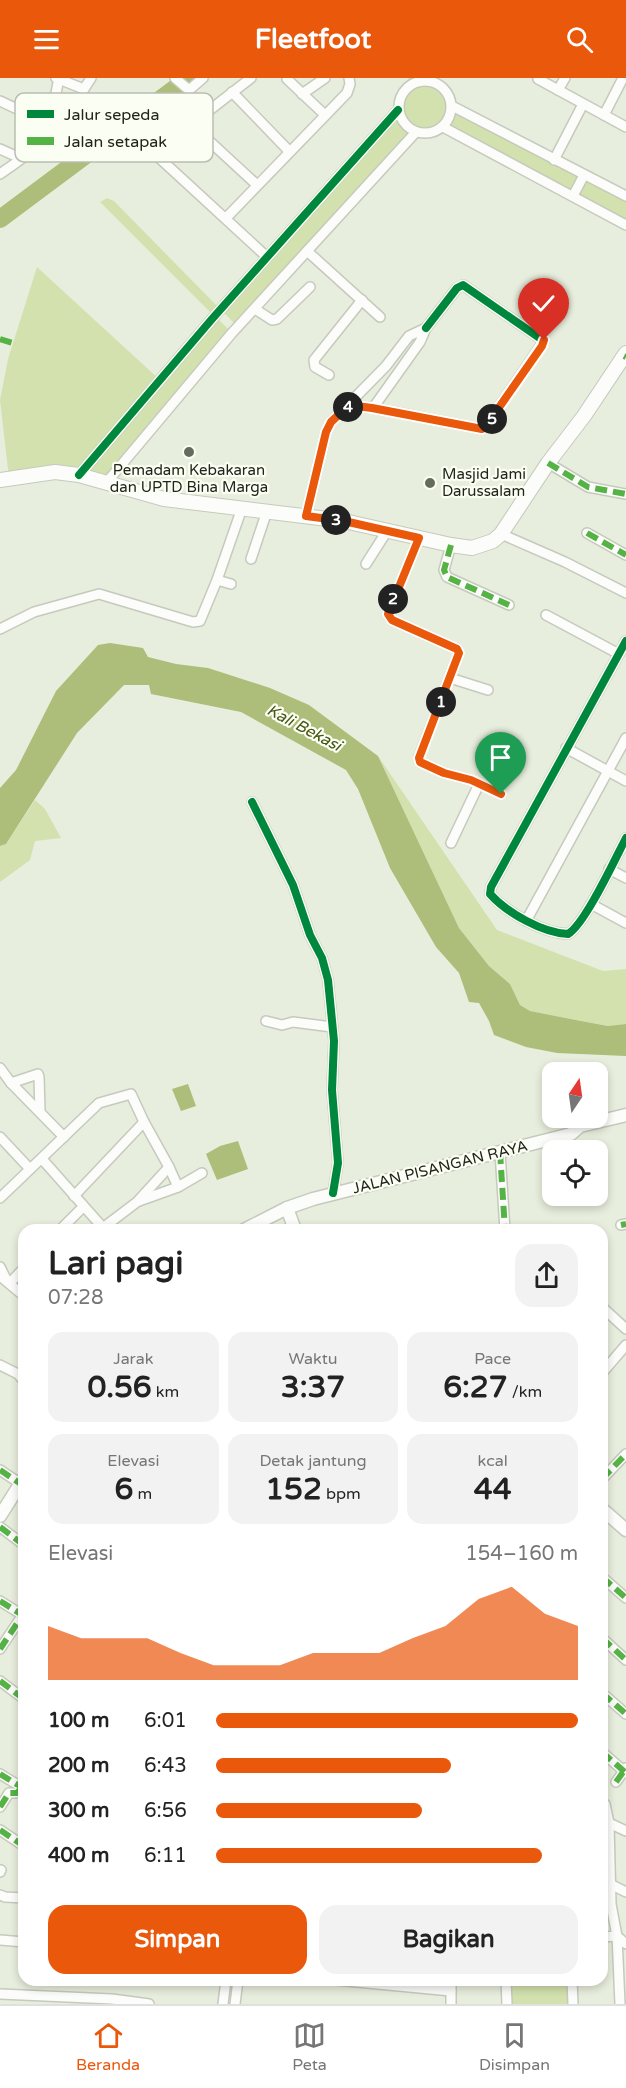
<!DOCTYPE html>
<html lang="id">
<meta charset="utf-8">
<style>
body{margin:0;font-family:"Varela Round",sans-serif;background:#f2f2f2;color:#222;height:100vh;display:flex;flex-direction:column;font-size:22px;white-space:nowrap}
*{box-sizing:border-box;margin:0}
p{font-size:20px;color:#767676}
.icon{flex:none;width:33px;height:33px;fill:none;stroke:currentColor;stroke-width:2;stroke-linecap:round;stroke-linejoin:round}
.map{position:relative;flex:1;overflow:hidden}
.side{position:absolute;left:18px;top:1146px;width:590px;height:762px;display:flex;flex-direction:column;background:#fff;border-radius:18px;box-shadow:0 3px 9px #0003}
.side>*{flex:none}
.needle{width:39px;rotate:13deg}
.fabs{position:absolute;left:542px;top:984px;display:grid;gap:12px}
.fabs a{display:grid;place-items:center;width:66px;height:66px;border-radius:12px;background:#fff;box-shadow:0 3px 9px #0003;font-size:30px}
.pin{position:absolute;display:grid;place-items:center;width:51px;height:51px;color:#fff;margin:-62px -26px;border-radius:50% 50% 50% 0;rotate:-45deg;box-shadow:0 0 6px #0007}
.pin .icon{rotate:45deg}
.km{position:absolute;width:30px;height:30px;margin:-15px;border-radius:50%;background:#222;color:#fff;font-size:16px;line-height:30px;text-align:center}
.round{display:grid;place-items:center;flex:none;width:63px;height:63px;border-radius:18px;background:#f2f2f2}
.summary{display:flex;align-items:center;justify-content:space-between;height:102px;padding:0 30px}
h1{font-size:33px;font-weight:700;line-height:45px}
.figures{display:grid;grid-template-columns:repeat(3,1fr);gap:9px;height:102px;padding:6px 30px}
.figures div{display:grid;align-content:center;border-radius:15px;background:#f2f2f2;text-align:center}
.figures b{font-size:30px;font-weight:700}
.figures small{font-size:16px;font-weight:400}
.figures p{font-size:16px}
.chart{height:168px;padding:12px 30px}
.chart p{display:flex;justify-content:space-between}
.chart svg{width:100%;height:108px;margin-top:6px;fill:#ea580c;opacity:.7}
.cta{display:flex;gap:12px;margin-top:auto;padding:12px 30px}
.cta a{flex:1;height:69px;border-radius:18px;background:#ea580c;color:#fff;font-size:24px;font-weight:700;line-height:69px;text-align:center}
.cta a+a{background:#f2f2f2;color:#222}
ul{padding:0 30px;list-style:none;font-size:20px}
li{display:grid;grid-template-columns:96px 72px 1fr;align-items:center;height:45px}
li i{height:15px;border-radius:8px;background:#ea580c}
header{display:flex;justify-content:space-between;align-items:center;height:78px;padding:0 30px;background:#ea580c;color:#fff;font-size:27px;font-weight:700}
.menu{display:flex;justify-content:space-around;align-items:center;height:84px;border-top:2px solid #e0e0e0;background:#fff;font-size:16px;color:#767676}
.menu a{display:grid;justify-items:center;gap:3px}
.menu .on{color:#ea580c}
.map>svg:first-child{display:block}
.green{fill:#d3e1ae}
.water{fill:#acbe7a}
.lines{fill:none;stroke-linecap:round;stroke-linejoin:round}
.river{stroke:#acbe7a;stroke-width:18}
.street-casing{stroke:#c5cabd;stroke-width:12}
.secondary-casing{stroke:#c5cabd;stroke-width:15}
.primary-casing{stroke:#c5cabd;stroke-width:16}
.street{stroke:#fcfcfa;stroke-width:9}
.secondary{stroke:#fcfcfa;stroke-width:12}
.primary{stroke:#fcfcfa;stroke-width:14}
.quiet{stroke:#55b245;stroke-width:6;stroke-dasharray:12 6;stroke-linecap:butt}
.cycleway-casing{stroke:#fbfef3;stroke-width:11}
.cycleway{stroke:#00873e;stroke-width:8}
.route-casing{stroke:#fff;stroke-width:12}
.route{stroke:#ea580c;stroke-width:8}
.poi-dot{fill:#676b5e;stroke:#fbfef3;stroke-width:2}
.labels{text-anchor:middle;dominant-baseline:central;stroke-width:4.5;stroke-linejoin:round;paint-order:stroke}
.poi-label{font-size:15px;fill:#21241a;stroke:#fbfef3}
.street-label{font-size:15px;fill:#21241a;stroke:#fbfef3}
.water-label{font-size:16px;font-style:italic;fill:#465513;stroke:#fbfef3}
.key{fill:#fbfef3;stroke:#babdb2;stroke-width:1.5}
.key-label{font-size:16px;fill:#21241a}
</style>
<header><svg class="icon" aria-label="menu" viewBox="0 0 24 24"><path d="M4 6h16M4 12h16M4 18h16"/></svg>Fleetfoot<svg class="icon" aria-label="search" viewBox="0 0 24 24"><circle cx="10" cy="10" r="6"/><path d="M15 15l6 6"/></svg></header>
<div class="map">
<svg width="626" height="1926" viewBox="0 0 626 1926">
<rect width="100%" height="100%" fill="#e8eedd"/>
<g class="green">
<path d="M408 0H429V2C443 8 448 14 452 28L626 118V147L443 49 430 55 416 54 238 249 221 232 215 238 232 255 107 404 79 397 9 400 0 322 8 281 37 189 160 302 214 238 100 124 107 120 114 123 220 231 398 32 400 18 409 7Z"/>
<path d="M378 678 497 852 603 893 626 891V946L609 948 581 943 530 933 520 927 510 906 489 888 459 850Z"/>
<path d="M35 722 45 731 61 760 35 763 30 782 0 804V768L6 766Z"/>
<path d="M506 1902H572L573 1926H507Z"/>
</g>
<g class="water">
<path d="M110 565 143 570 148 579 176 586 208 590 270 610 309 627 378 678 459 850 489 888 510 906 520 927 530 933 581 943 608 948 626 946V978L557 975 526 969 494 957 489 943 479 925 469 924 459 895 436 869 390 790 358 711 346 692 241 634 151 616 149 607H124L77 655 6 766 0 768V710L16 692 56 613 98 567Z"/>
<path d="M188 1006 196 1028 181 1033 172 1011Z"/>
<path d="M238 1063 248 1091 217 1102 206 1076 220 1068Z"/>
</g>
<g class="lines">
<path class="river" d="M0 141 189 0"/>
<defs>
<g id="street">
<path d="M56 0 84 11 91 0"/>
<path d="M175 0 189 12 203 0"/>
<path d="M251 0 157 73 155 76 267 179"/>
<path d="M287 1 325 37"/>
<path d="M538 1 626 49"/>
<circle cx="425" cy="29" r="26"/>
<path d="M558 12 565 0"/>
<path d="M232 14 289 73"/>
<path d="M302 16 325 0"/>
<path d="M0 23 47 45"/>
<path d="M452 28 626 118"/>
<path d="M604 37 623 0"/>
<path d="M192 47 257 107"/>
<path d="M443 49 626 147"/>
<path d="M0 71 20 80"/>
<path d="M554 82 583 26"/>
<path d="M0 96C12 87 28 78 37 67 48 55 56 17 59 0"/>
<path d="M573 118 584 97"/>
<path d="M226 140 347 15 350 6 349 0"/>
<path d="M307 173 380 239"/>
<path d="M255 231 272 242 277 241 310 209"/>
<path d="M329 297 315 289 314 282 362 222"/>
<path d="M349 327 373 330 482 351 486 348 544 263 463 207 457 210 426 250"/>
<path d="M548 385 588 409 626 416"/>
<path d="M79 397 212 241 398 32"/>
<path d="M107 404 232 255 416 54"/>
<path d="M306 438 326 354 331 344 386 288 409 258 426 250 420 264 373 330"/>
<path d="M587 455 626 477"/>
<path d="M501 456 565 484 626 515"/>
<path d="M419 460 388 536 392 542 457 571 459 575 419 679 420 684 444 695 471 702 501 716"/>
<path d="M451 467 444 492 447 499 509 527"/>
<path d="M251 481 267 433"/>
<path d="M366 486 387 453"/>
<path d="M217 502 231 506"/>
<path d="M546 537 619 576"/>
<path d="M0 551 34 534 99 516 193 544 200 543 217 502 242 430"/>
<path d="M626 563 491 809 490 816C507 835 543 855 568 856 585 846 615 781 626 760"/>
<path d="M450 600 488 612"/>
<path d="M566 670 626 703"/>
<path d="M252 724 293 807 310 857 322 880 328 902 334 963 332 1012 338 1085 333 1115"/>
<path d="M451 765 479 706"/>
<path d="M609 791 626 800"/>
<path d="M591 826 626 845"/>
<path d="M526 843 626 660"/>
<path d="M266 943 282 947 293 944 332 949"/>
<path d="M0 990 11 1005 64 1059"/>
<path d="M11 1005 38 996 39 999 40 1034"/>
<path d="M0 1059 30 1091"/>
<path d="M500 1074 505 1152"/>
<path d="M42 1081 105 1152"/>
<path d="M74 1118 144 1044"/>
<path d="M0 1120 99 1025 131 1016 144 1044 169 1089 178 1109"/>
<path d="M139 1123 178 1109 202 1095"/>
<path d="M621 1147 626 1146"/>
<path d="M104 1149 137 1124 169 1089"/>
<path d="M60 1152 83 1129"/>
<path d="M0 1189 7 1203"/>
<path d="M0 1198 24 1218"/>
<path d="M10 1205 24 1190"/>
<path d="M602 1229 626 1251"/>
<path d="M0 1287 18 1296 24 1303"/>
<path d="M602 1295 626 1267"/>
<path d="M0 1392 21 1406"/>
<path d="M602 1401 626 1376"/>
<path d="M0 1449 24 1467"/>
<path d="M602 1499 626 1520"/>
<path d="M0 1523 24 1538"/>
<path d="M602 1560 626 1582"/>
<path d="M0 1571 24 1535"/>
<path d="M0 1603 24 1621"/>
<path d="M602 1615 626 1636"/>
<path d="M602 1674 626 1695"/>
<path d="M0 1696 18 1707H24"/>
<path d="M616 1704 626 1690"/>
<path d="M605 1726 609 1745 611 1826 617 1858 620 1926"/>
<path d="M0 1729 9 1715H17L23 1708"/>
<path d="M609 1745 626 1753"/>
<path d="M0 1752 24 1768"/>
<path d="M0 1794 1 1792"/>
<path d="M610 1806 626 1814"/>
<path d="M0 1817 5 1819 24 1820"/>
<path d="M602 1859 617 1858 626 1866"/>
<path d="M0 1862 24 1864"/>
<path d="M336 1902 451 1913"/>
<path d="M506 1902 507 1926"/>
<path d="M572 1902 573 1926"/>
<path d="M0 1916 112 1921 149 1926"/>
<path d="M223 1926 226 1902"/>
<path d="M235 1926 238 1902"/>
<path d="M451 1926V1902"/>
</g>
<g id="secondary">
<path d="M287 1130 295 1152"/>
<path d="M244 1152 287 1130 313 1121 571 1056 580 1048 626 1037"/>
<path d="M602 1431 626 1452"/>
<path d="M0 1438 24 1400"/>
</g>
<path id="primary" d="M0 402 55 394 79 397 164 421 344 443 451 467 472 470 493 463 501 456 548 385 584 338 626 275"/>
</defs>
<use href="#street" class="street-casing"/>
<use href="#secondary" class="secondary-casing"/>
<use href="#primary" class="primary-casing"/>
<use href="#street" class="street"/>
<use href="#secondary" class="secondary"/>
<use href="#primary" class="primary"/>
<g class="quiet">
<path d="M0 261 13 265"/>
<path d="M624 278 626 279"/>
<path d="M548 385 588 409 626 416"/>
<path d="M587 455 626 477"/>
<path d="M451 467 444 492 447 499 509 527"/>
<path d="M500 1074 505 1152"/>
<path d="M621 1147 626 1146"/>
<path d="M0 1392 21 1406"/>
<path d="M602 1401 626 1376"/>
<path d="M0 1449 24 1467"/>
<path d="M602 1499 626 1520"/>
<path d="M0 1523 24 1538"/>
<path d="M602 1560 626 1582"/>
<path d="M0 1571 24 1535"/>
<path d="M0 1603 24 1621"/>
<path d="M602 1615 626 1636"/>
<path d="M602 1674 626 1695"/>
<path d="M0 1696 18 1707H24"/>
<path d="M616 1704 626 1690"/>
<path d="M0 1729 9 1715H17L23 1708"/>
<path d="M0 1752 24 1768"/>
</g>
<defs>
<g id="cycleway">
<path d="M349 327 373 330 482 351 486 348 544 263 463 207 457 210 426 250"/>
<path d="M79 397 212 241 398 32"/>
<path d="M626 563 491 809 490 816C507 835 543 855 568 856 585 846 615 781 626 760"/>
<path d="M252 724 293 807 310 857 322 880 328 902 334 963 332 1012 338 1085 333 1115"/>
</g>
</defs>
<use href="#cycleway" class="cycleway-casing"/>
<use href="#cycleway" class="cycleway"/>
</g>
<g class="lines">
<defs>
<path id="route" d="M501 716 471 702 444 695 420 684 419 680 459 575 457 571 392 542 388 536 419 460 344 443 306 438 326 354 331 344 349 327 372 330 482 351 486 348 542 268 544 262"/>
</defs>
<use href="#route" class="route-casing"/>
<use href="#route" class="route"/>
</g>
<g class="poi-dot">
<circle cx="189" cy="374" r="6"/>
<circle cx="430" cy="405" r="6"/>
</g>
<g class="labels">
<g class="poi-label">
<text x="189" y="392">Pemadam Kebakaran<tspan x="189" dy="17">dan UPTD Bina Marga</tspan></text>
<text x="442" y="396" text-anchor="start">Masjid Jami<tspan x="442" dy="17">Darussalam</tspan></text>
</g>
<g class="street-label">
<text transform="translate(440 1089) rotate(-14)">JALAN PISANGAN RAYA</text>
</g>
<g class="water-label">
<text transform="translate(304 650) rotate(28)">Kali Bekasi</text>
</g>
</g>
<rect x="15" y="15" width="198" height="69" rx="9" class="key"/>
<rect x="27" y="32" width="27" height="8" fill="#00873e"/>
<rect x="27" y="59" width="27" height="8" fill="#55b245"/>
<g class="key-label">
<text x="64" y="42">Jalur sepeda</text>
<text x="64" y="69">Jalan setapak</text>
</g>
</svg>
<div class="fabs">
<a><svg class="needle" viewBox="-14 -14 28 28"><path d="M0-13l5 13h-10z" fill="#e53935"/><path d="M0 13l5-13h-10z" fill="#767676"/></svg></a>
<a><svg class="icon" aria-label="locate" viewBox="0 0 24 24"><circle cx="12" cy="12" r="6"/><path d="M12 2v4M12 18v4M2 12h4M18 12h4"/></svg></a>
</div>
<div class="pin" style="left:501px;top:716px;background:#1e9e55"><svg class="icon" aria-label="arrive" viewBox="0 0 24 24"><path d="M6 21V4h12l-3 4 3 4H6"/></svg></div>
<div class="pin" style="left:544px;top:262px;background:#d93025"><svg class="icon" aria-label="check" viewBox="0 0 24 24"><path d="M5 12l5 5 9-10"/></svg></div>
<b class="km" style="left:441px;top:624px">1</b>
<b class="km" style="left:393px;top:521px">2</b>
<b class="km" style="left:336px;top:442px">3</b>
<b class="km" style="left:348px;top:329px">4</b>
<b class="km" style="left:492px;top:341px">5</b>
<section class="side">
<div class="summary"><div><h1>Lari pagi</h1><p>07:28</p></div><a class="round"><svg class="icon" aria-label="share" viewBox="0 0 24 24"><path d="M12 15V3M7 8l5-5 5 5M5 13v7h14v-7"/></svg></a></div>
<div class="figures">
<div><p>Jarak</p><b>0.56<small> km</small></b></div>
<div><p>Waktu</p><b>3:37</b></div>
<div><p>Pace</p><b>6:27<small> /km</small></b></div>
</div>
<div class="figures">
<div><p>Elevasi</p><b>6<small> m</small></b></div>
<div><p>Detak jantung</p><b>152<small> bpm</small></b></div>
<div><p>kcal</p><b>44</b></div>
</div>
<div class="chart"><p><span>Elevasi</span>154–160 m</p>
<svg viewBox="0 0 160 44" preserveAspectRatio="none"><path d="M0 44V22L10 27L20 27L30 27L40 33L50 38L60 38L70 38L80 33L90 33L100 33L110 27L120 22L130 11L140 6L150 17L160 22V44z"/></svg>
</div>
<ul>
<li><b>100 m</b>6:01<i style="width:100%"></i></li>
<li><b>200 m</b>6:43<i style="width:65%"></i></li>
<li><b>300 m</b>6:56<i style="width:57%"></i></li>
<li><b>400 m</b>6:11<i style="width:90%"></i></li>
</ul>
<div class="cta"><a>Simpan</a><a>Bagikan</a></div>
</section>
</div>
<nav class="menu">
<a class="on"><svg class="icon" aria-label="home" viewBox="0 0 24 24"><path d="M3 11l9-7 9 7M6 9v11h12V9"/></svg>Beranda</a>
<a><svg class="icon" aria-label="map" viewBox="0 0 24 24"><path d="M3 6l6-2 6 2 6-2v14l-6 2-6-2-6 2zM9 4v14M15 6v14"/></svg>Peta</a>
<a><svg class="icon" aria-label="saved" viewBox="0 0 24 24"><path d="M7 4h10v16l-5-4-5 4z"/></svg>Disimpan</a>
</nav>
